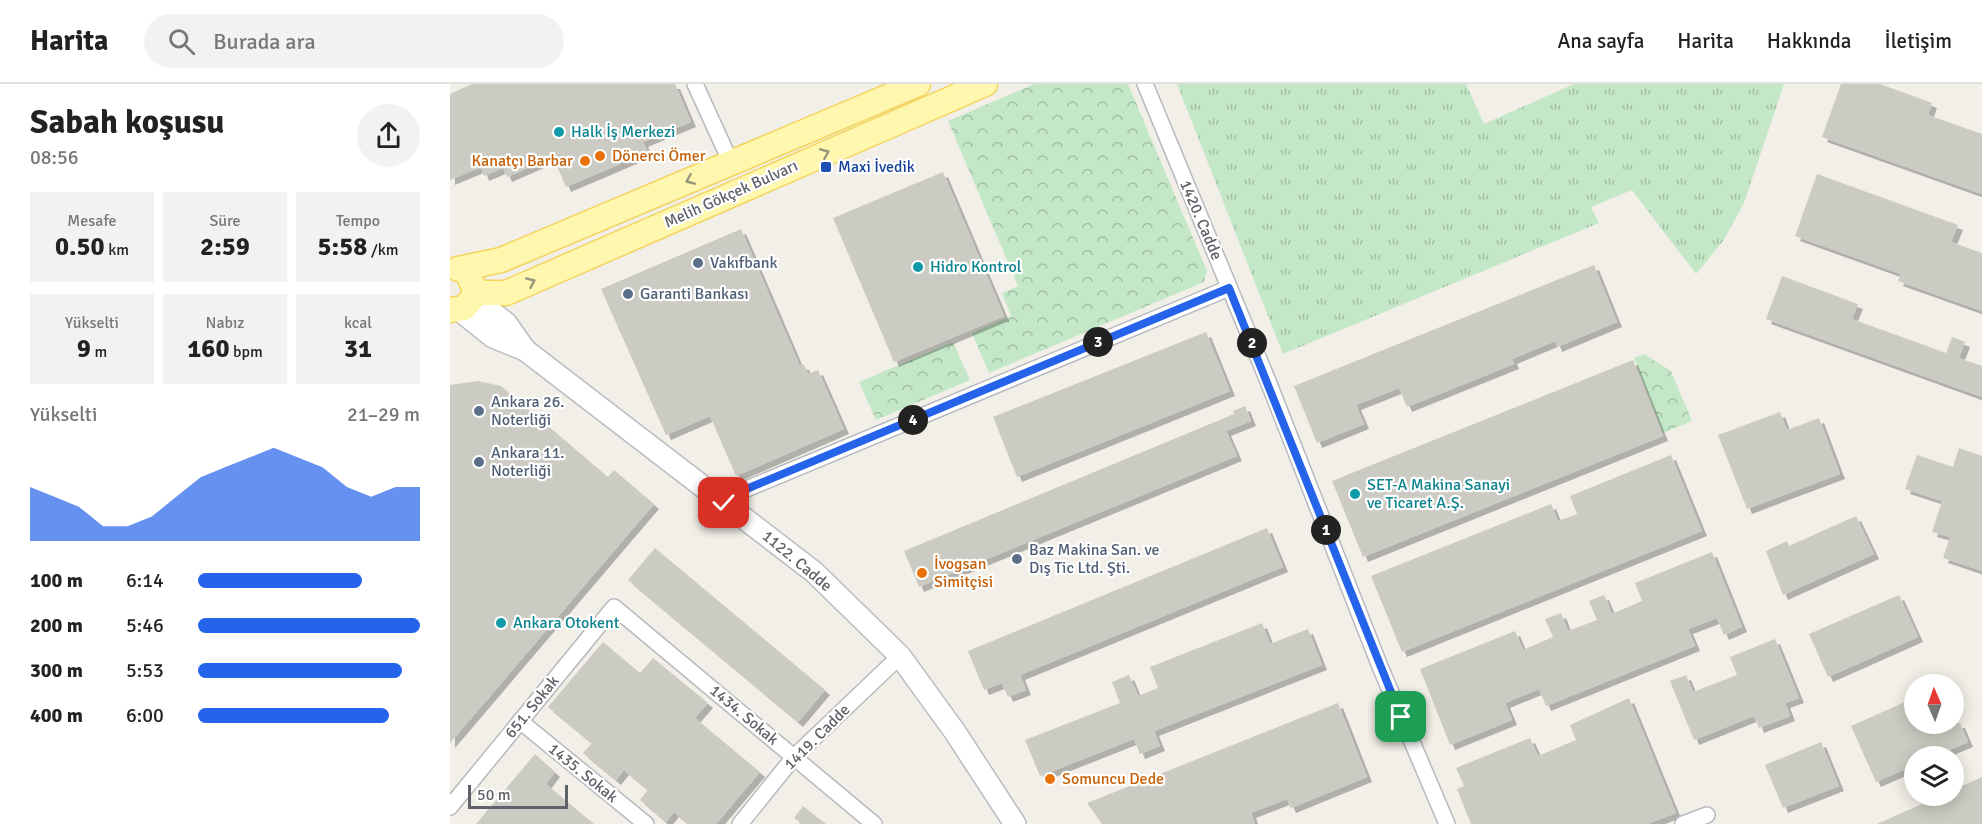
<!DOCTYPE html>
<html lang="tr">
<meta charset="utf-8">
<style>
body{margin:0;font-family:Signika,sans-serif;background:#f2f2f2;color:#222;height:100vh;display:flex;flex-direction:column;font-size:22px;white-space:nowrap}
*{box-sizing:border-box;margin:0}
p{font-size:20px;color:#767676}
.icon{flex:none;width:33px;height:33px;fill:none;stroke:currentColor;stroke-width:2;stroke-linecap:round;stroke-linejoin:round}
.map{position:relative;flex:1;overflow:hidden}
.side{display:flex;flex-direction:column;background:#fff;width:450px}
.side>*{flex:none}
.needle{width:39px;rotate:358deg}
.controls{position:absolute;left:1454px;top:590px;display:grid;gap:12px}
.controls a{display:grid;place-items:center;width:60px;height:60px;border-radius:50%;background:#fff;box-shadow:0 3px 15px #0003;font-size:30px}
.scale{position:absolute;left:18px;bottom:15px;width:100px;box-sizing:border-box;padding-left:6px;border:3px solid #5f6268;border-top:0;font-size:16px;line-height:21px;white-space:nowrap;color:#5f6268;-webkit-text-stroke:4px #fff;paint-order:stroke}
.pin{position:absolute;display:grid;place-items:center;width:51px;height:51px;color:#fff;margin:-26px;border-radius:12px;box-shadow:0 3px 9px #0006}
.km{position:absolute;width:30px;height:30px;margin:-15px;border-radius:50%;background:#222;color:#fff;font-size:16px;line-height:30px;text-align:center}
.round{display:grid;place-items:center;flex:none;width:63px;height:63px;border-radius:32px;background:#f2f2f2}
.headline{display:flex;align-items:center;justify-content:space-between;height:102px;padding:0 30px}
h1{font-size:33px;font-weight:800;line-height:45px}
.figures{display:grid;grid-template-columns:repeat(3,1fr);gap:9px;height:102px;padding:6px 30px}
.figures div{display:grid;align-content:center;border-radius:0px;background:#f2f2f2;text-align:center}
.figures b{font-size:26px;font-weight:800}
.figures small{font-size:16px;font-weight:400}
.figures p{font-size:16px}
.chart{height:168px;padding:12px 30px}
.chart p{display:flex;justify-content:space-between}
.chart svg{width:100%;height:108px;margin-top:6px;fill:#2563eb;opacity:.7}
ul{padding:0 30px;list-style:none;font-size:20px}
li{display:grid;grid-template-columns:96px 72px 1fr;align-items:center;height:45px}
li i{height:15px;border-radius:8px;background:#2563eb}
header{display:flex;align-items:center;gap:36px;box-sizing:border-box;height:84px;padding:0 30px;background:#fff;border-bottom:2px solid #e0e0e0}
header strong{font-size:28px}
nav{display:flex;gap:33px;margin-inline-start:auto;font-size:21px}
.search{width:420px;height:54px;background:#f2f2f2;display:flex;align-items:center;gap:15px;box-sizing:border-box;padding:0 21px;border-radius:33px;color:#767676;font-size:22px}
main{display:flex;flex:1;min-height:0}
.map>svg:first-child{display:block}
.forest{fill:url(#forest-crowns)}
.park{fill:url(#park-tufts)}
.building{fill:#cccbc3;filter:url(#shadow)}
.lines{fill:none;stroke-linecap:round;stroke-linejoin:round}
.street-casing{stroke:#b8b9be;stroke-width:18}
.secondary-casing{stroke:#b8bbc1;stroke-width:24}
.primary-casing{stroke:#f4d45e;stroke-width:27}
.street{stroke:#fff;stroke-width:15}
.secondary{stroke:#fff;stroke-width:21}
.primary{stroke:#fff7ae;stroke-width:24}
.oneway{stroke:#979680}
.route-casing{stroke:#fff;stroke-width:12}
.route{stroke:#2563eb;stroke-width:8}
.culture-dot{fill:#0f9aa8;stroke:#fff;stroke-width:2}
.food-dot{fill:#e8710a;stroke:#fff;stroke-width:2}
.transit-dot{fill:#1a4fb4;stroke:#fff;stroke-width:2}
.service-dot{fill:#5c6f8a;stroke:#fff;stroke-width:2}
.labels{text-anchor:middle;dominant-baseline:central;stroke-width:4.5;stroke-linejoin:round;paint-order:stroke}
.culture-label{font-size:16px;fill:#0d838f;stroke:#fff;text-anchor:start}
.food-label{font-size:16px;fill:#c56008;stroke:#fff;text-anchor:start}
.transit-label{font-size:16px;fill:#164399;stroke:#fff;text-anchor:start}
.street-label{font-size:16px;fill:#5f6268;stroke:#fff}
.service-label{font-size:16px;fill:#4e5e75;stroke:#fff;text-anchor:start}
</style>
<header>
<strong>Harita</strong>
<div class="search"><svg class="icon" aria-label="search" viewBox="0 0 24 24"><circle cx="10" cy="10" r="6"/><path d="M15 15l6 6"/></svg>Burada ara</div>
<nav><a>Ana sayfa</a><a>Harita</a><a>Hakkında</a><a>İletişim</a></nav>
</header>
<main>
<section class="side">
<div class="headline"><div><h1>Sabah koşusu</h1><p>08:56</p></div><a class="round"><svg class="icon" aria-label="share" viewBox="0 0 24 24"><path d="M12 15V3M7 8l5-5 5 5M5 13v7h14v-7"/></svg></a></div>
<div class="figures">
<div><p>Mesafe</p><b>0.50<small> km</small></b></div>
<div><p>Süre</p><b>2:59</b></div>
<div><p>Tempo</p><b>5:58<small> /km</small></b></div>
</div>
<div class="figures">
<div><p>Yükselti</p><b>9<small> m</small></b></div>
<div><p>Nabız</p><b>160<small> bpm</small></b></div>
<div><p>kcal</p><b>31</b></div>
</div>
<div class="chart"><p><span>Yükselti</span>21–29 m</p>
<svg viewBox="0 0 160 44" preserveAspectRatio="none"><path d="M0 44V22L10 26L20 30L30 38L40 38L50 34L60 26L70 18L80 14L90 10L100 6L110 10L120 14L130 22L140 26L150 22L160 22V44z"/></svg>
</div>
<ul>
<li><b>100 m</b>6:14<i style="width:74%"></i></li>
<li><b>200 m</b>5:46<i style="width:100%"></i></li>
<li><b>300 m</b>5:53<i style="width:92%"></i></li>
<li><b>400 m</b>6:00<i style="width:86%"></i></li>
</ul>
</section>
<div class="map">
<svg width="1532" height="740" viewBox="0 0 1532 740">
<defs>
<pattern id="forest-crowns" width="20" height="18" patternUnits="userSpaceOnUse" patternTransform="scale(1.5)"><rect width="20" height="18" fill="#c4e8c7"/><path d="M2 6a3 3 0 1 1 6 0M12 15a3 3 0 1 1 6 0" fill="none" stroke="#a2bfa5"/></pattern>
<pattern id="park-tufts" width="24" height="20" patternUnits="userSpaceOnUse" patternTransform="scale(1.5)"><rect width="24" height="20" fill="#c4e8c7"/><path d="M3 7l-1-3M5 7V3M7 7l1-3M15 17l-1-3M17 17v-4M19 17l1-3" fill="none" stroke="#a2bfa5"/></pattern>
<filter id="shadow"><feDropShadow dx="5" dy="5" stdDeviation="0" flood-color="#0004"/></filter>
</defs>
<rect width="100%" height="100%" fill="#f1efe7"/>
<g class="forest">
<path d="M584 0H678L757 187 754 198 539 289 522 249 561 232 552 209 568 202 498 37Z"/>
<path d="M503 258 520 296 426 336 409 298Z"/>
<path d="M1194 270 1221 287 1242 337 1213 349 1184 274Z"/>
</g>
<path class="park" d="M727 0H1016L1034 40 1124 0H1334L1294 119 1273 157 1246 190 1182 106 1141 123 1149 139 833 270Z"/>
<g class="building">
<path d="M22 0H225L241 38 193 58 198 68 116 103 103 73 57 93 53 84 34 92 31 83 0 96V10Z"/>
<path d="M1391 0H1430L1482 19 1478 31 1532 50V110L1372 53Z"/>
<path d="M493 88 554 232 444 278 383 134Z"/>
<path d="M1367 90 1508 141 1501 158 1532 169V227L1448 197 1451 190 1345 152Z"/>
<path d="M291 145 349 280 354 281 358 290 368 286 394 345 286 392 260 332 216 351 151 205Z"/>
<path d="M1144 181 1167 238 1107 263 1105 257 1062 275 1064 280 957 323 949 304 906 321 914 340 867 359 844 302Z"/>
<path d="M1332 192 1408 220 1402 235 1496 269 1502 253 1515 258 1509 274 1532 282V313L1316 235Z"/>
<path d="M756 248 780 307 567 393 543 333Z"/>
<path d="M1183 276 1213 352 913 473 882 397Z"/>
<path d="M28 297 51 302 158 393 164 386 204 420 0 659V301Z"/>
<path d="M795 322 801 337 776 347 787 372 469 503 454 467 784 330 783 327Z"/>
<path d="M1330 328 1337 346 1369 334 1390 390 1297 425 1268 351Z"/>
<path d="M1509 364 1532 372V487L1493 474 1500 453 1482 448 1492 417 1455 405 1467 371 1503 383Z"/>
<path d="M1221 371 1252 447 952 568 921 492 1101 420 1108 437 1127 430 1120 412Z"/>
<path d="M1406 432 1424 470 1333 511 1316 467 1337 457 1339 462Z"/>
<path d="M817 444 833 483 570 591 576 606 558 613 552 599 534 606 518 567Z"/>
<path d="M205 464 375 606 348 638 178 496Z"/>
<path d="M1262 468 1292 543 1274 551 1267 534 1238 545 1245 562 1096 622 1089 605 1055 619 1062 636 1000 661 970 585 1065 547 1073 566 1103 553 1095 535 1111 529 1118 547 1147 536 1139 517 1154 511 1162 530 1192 517 1185 499Z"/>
<path d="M1449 511 1468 553 1378 593 1359 550Z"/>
<path d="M812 539 820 560 858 545 872 581 704 647 710 662 690 670 684 655 590 692 575 656 670 619 662 598 679 591 688 612 708 604 700 583Z"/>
<path d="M1325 555 1349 614 1335 619 1340 632 1309 644 1304 632 1244 656 1220 597 1236 591 1243 608 1287 591 1280 573Z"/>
<path d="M153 558 190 589 203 574 258 619 245 634 310 688 266 740H238L224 728 216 738 190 716 198 706 174 686 166 696 133 669 142 659 98 623Z"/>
<path d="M1179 614 1226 729 1197 740H1021L1007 705 1014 702 1006 684 1080 654 1088 672 1126 656 1120 641Z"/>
<path d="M1464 614V639H1510L1518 658 1485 672H1464V681L1426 698 1401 642Z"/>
<path d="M888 619 917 693 841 724 837 715 801 729 805 740H652L637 719Z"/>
<path d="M1371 658 1389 702 1333 724 1315 681Z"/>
<path d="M85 670 105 688 96 700 144 740H26Z"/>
<path d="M1532 693V740H1427L1492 711H1503V706Z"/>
<path d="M353 722 376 740H352L344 734Z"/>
</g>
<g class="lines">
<defs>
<g id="street">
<path d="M245 0 281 79"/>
<path d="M695 0 818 297 931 585 997 740"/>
<path d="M274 419 294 406 779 204"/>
<path d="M70 637 196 740"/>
<path d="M0 723 164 523 424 740"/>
<path d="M290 740 344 673 450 572"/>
<path d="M1233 740 1257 731"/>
</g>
<g id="secondary">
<path d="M23 214 56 239 75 266"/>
<path d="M8 225 43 253 75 266 364 488 450 572 505 648 565 740"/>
</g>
<g id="primary">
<path d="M8 185 51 176 468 0"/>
<path d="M25 209H56L535 0"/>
<path d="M0 226 14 224 23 214 24 203 20 195"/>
</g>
</defs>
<use href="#street" class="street-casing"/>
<use href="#secondary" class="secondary-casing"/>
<use href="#primary" class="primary-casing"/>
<use href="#street" class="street"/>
<use href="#secondary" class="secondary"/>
<use href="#primary" class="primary"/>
</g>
<defs><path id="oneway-chevron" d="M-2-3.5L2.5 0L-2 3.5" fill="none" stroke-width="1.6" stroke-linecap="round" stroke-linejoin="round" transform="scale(1.5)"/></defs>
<g class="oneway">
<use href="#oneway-chevron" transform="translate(375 69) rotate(-23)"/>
<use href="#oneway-chevron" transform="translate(240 96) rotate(157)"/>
<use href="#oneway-chevron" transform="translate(81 198) rotate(-24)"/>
</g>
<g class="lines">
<defs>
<path id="route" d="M274 419 294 406 779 204 951 633"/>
</defs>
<use href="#route" class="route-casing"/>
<use href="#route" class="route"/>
</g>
<g class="culture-dot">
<circle cx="109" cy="48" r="6"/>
<circle cx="468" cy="183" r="6"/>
<circle cx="905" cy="410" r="6"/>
<circle cx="51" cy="539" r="6"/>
</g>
<g class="food-dot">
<circle cx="150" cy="72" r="6"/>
<circle cx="135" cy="77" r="6"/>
<circle cx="472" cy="489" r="6"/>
<circle cx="600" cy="695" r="6"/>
</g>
<rect class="transit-dot" x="370" y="77" width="12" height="12" rx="3"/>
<g class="service-dot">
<circle cx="248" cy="179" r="6"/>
<circle cx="178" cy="210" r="6"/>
<circle cx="29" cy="327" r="6"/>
<circle cx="29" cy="378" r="6"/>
<circle cx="567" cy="475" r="6"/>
</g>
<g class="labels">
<g class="culture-label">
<text x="121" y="48">Halk İş Merkezi</text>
<text x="480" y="183">Hidro Kontrol</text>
<text x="917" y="401">SET-A Makina Sanayi<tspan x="917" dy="18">ve Ticaret A.Ş.</tspan></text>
<text x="63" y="539">Ankara Otokent</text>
</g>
<g class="food-label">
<text x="162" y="72">Dönerci Ömer</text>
<text x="123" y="77" text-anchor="end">Kanatçı Barbar</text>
<text x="484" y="480">İvogsan<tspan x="484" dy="18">Simitçisi</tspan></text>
<text x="612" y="695">Somuncu Dede</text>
</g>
<g class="transit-label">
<text x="388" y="83">Maxi İvedik</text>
</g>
<g class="street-label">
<text transform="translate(281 110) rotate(-24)">Melih Gökçek Bulvarı</text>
<text transform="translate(751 136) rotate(67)">1420. Cadde</text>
<text transform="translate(347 477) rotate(40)">1122. Cadde</text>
<text transform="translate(82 623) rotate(-51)">651. Sokak</text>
<text transform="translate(294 631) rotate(40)">1434. Sokak</text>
<text transform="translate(367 653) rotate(-45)">1419. Cadde</text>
<text transform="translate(133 689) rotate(39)">1435. Sokak</text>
</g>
<g class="service-label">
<text x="260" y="179">Vakıfbank</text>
<text x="190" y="210">Garanti Bankası</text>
<text x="41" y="318">Ankara 26.<tspan x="41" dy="18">Noterliği</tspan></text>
<text x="41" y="369">Ankara 11.<tspan x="41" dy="18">Noterliği</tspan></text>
<text x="579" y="466">Baz Makina San. ve<tspan x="579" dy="18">Dış Tic Ltd. Şti.</tspan></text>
</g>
</g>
</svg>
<div class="controls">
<a><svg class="needle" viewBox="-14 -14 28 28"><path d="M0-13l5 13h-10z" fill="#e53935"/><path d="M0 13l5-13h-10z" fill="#767676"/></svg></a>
<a><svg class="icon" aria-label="layers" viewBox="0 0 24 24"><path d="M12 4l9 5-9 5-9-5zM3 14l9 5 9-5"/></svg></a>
</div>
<div class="scale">50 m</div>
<div class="pin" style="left:951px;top:633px;background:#1e9e55"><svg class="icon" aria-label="arrive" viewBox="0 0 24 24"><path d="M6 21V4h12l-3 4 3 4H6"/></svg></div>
<div class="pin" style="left:274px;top:419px;background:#d93025"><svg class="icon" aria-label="check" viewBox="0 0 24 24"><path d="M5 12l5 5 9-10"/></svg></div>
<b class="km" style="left:876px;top:446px">1</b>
<b class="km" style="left:802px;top:259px">2</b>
<b class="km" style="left:648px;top:258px">3</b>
<b class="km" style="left:463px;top:336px">4</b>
</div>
</main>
